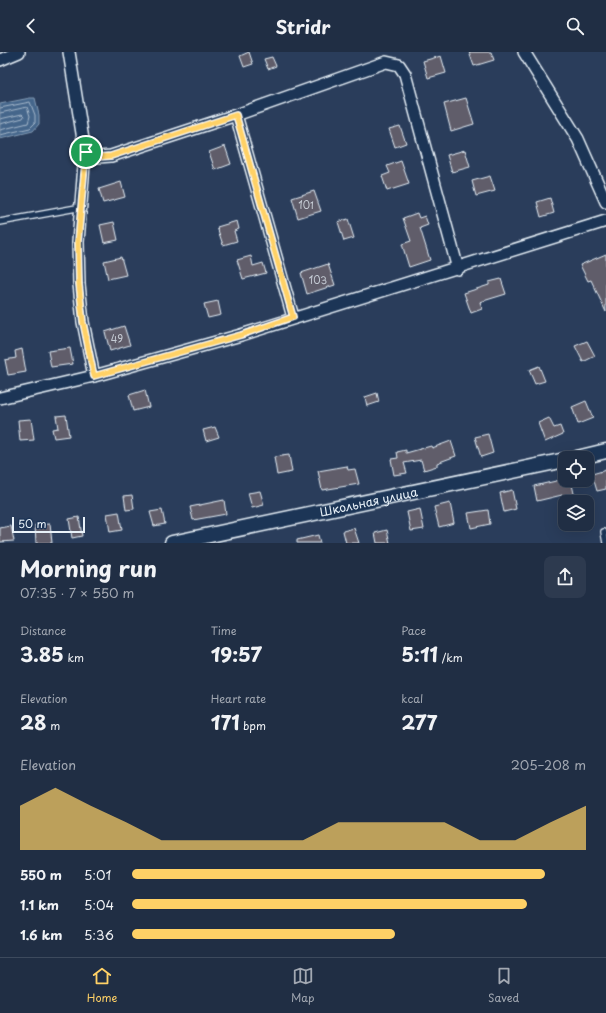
<!DOCTYPE html>
<meta charset="utf-8">
<style>
body{margin:0;font-family:"Playpen Sans",sans-serif;background:#2d3a4f;color:#f1f3f6;height:100vh;display:flex;flex-direction:column;font-size:15px;white-space:nowrap}
*{box-sizing:border-box;margin:0}
p{font-size:13px;color:#a2a8b2}
.icon{flex:none;width:22px;height:22px;fill:none;stroke:currentColor;stroke-width:2;stroke-linecap:round;stroke-linejoin:round}
.map{position:relative;height:491px;overflow:hidden}
.side{display:flex;flex-direction:column;background:#202e44;flex:1}
.side>*{flex:none}
.controls{position:absolute;left:558px;top:399px;display:grid;gap:8px}
.controls a{display:grid;place-items:center;width:36px;height:36px;border-radius:8px;background:#202e44;box-shadow:0 4px 16px #0002,0 0 0 1px #3d4a5d;font-size:20px}
.scale{position:absolute;left:12px;bottom:10px;width:73px;box-sizing:border-box;padding-left:4px;border:2px solid #e8f1f8;border-top:0;font-size:11px;line-height:14px;white-space:nowrap;color:#e8f1f8;-webkit-text-stroke:3px #1d3557;paint-order:stroke}
.pin{position:absolute;display:grid;place-items:center;width:34px;height:34px;color:#fff;margin:-17px;border:2px solid #fff;border-radius:50%;box-shadow:0 1px 4px #0007}
.round{display:grid;place-items:center;flex:none;width:42px;height:42px;border-radius:8px;background:#2d3a4f}
.overview{display:flex;align-items:center;justify-content:space-between;height:68px;padding:0 20px}
h1{font-size:22px;font-weight:700;line-height:30px}
.figures{display:grid;grid-template-columns:repeat(3,1fr);gap:6px;height:68px;padding:4px 20px}
.figures div{display:grid;align-content:center}
.figures b{font-size:20px;font-weight:700}
.figures small{font-size:11px;font-weight:400}
.figures p{font-size:11px}
.chart{height:112px;padding:8px 20px}
.chart p{display:flex;justify-content:space-between}
.chart svg{width:100%;height:72px;margin-top:4px;fill:#ffd166;opacity:.7}
ul{padding:0 20px;list-style:none;font-size:13px}
li{display:grid;grid-template-columns:64px 48px 1fr;align-items:center;height:30px}
li i{height:10px;border-radius:5px;background:#ffd166}
header{display:flex;justify-content:space-between;align-items:center;height:52px;padding:0 20px;background:#202e44;font-size:18px;font-weight:700}
.tab-bar{display:flex;justify-content:space-around;align-items:center;height:56px;border-top:1px solid #3d4a5d;background:#202e44;font-size:11px;color:#a2a8b2}
.tab-bar a{display:grid;justify-items:center;gap:2px}
.tab-bar .active{color:#ffd166}
.map>svg:first-child{display:block}
.water{fill:#45668b;stroke:#869eb7}
.lines{fill:none;stroke-linecap:round;stroke-linejoin:round}
.shore{stroke:#a7b9cc;stroke-width:1}
.building{fill:#605d6b;stroke:#e8f1f8}
.service-casing{stroke:#e8f1f8;stroke-width:8}
.minor-casing{stroke:#e8f1f8;stroke-width:14}
.tertiary-casing{stroke:#e8f1f8;stroke-width:17}
.service{stroke:#1d3557;stroke-width:5.5}
.minor{stroke:#1d3557;stroke-width:11}
.tertiary{stroke:#1d3557;stroke-width:14}
.route-casing{stroke:#fff;stroke-width:8}
.route{stroke:#ffd166;stroke-width:5}
.labels{text-anchor:middle;dominant-baseline:central;stroke-width:3;stroke-linejoin:round;paint-order:stroke}
.number-label{font-size:10px;fill:#c6ccd5}
.street-label{font-size:12px;fill:#e8f1f8;stroke:#1d3557}
</style>
<header><svg class="icon" aria-label="back" viewBox="0 0 24 24"><path d="M15 5l-7 7 7 7"/></svg>Stridr<svg class="icon" aria-label="search" viewBox="0 0 24 24"><circle cx="10" cy="10" r="6"/><path d="M15 15l6 6"/></svg></header>
<div class="map">
<svg width="606" height="491" viewBox="0 0 606 491">
<rect width="100%" height="100%" fill="#2a3d5b"/>
<filter id="ink" filterUnits="userSpaceOnUse"><feTurbulence type="fractalNoise" baseFrequency=".025" numOctaves="2"/><feDisplacementMap in="SourceGraphic" scale="8" xChannelSelector="R" yChannelSelector="G"/><feConvolveMatrix kernelMatrix="1 2 1 2 8 2 1 2 1" color-interpolation-filters="sRGB"/></filter>
<g filter="url(#ink)">
<path class="water" d="M30 46H35L39 63V72L33 79 0 87V52Z"/>
<g class="lines">
<g class="shore">
<path d="M0 56 30 50 35 63V71L30 76 0 83"/>
<path d="M0 61 27 55 30 64 28 71 0 78"/>
<path d="M0 67 22 62 24 64 23 66 0 72"/>
</g>
</g>
<g class="building">
<path d="M249 0 253 12 244 15 240 4Z"/>
<path d="M469 0H491L494 8 474 14Z"/>
<path d="M441 4 446 21 428 26 423 9Z"/>
<path d="M272 5 276 14 268 17 264 7Z"/>
<path d="M466 46 474 72 451 79 444 52Z"/>
<path d="M400 74 406 91 395 95 389 77Z"/>
<path d="M225 94 231 112 215 118 209 100Z"/>
<path d="M465 98 470 115 452 120 447 103Z"/>
<path d="M401 109 409 132 387 139 382 124 390 121 387 114Z"/>
<path d="M490 124 495 139 476 144 472 129Z"/>
<path d="M121 130 125 145 103 151 99 137Z"/>
<path d="M314 139 321 159 298 166 292 146Z"/>
<path d="M550 146 554 161 541 165 537 150Z"/>
<path d="M417 161 419 166 425 164 428 173 420 176 430 208 409 215 402 192 411 189 403 166Z"/>
<path d="M348 167 354 186 344 189 338 170Z"/>
<path d="M237 169 239 177 234 179 237 189 223 193 217 175Z"/>
<path d="M114 170 118 188 104 191 100 173Z"/>
<path d="M606 202V260L591 228 588 229 580 213Z"/>
<path d="M251 204 253 214 263 211 266 221 243 227 237 208Z"/>
<path d="M121 205 126 223 108 227 104 209Z"/>
<path d="M328 212 335 233 307 242 301 221Z"/>
<path d="M501 227 506 242 480 250 482 257 471 261 464 241 489 233V230Z"/>
<path d="M218 249 221 263 208 266 204 252Z"/>
<path d="M124 274 130 293 110 299 105 280Z"/>
<path d="M587 289 595 304 583 310 575 294Z"/>
<path d="M70 296 73 312 51 315 48 299Z"/>
<path d="M22 297 26 320 8 323 5 308 16 306 15 299Z"/>
<path d="M539 314 545 329 535 332 529 318Z"/>
<path d="M145 338 149 355 133 359 129 343Z"/>
<path d="M377 341 379 350 367 354 365 345Z"/>
<path d="M586 349 593 366 578 372 572 355Z"/>
<path d="M66 363 69 384 54 386 52 377 58 376 56 364Z"/>
<path d="M549 366 554 376 560 374 563 382 545 390 538 371Z"/>
<path d="M31 367 34 388 20 389 18 368Z"/>
<path d="M215 375 219 385 206 389 203 378Z"/>
<path d="M488 382 493 401 481 405 475 385Z"/>
<path d="M451 389 456 404 437 411V414L424 418 421 408 404 411 407 421 394 423 391 407 398 406 397 400 406 398V401L431 394 432 396Z"/>
<path d="M289 403 292 420 277 423 274 405Z"/>
<path d="M347 414 348 418 355 417 359 432 322 438 318 419Z"/>
<path d="M606 418V437L597 439 592 422Z"/>
<path d="M565 427 571 428 575 446 563 449 562 443 537 449 534 434Z"/>
<path d="M512 438 516 457 504 460 500 441Z"/>
<path d="M260 439 264 453 252 456 248 441Z"/>
<path d="M132 443 134 457 126 458 124 444Z"/>
<path d="M224 448 226 462 193 468 190 455Z"/>
<path d="M450 451 454 471 439 475 434 455Z"/>
<path d="M420 457 424 477 411 479 407 460Z"/>
<path d="M162 458 165 472 154 474 150 460Z"/>
<path d="M488 458 490 472 471 476 468 461Z"/>
<path d="M119 460 122 478 110 480 107 462Z"/>
<path d="M79 465 82 484 72 486 69 467Z"/>
<path d="M50 472 52 491H36L35 473Z"/>
<path d="M11 474 14 489 0 490V476Z"/>
<path d="M354 476 359 491H346L343 479Z"/>
<path d="M387 478 390 491H377L375 481Z"/>
<path d="M318 483 320 491H297V488Z"/>
</g>
<g class="lines">
<defs>
<g id="service">
<path d="M0 170 82 155"/>
<path d="M604 480 606 491"/>
</g>
<g id="minor">
<path d="M69 0 85 100 78 190 79 232 83 270 94 324"/>
<path d="M524 0 578 87 606 150"/>
<path d="M0 8 19 0"/>
<path d="M236 63 293 265"/>
<path d="M85 100 98 105 111 104 236 63 386 10 399 13 405 22 458 217"/>
<path d="M0 346 94 324 241 283 606 169"/>
</g>
<g id="tertiary">
<path d="M577 406 606 399"/>
<path id="s1" d="M172 491 565 408"/>
</g>
</defs>
<use href="#service" class="service-casing"/>
<use href="#minor" class="minor-casing"/>
<use href="#tertiary" class="tertiary-casing"/>
<use href="#service" class="service"/>
<use href="#minor" class="minor"/>
<use href="#tertiary" class="tertiary"/>
</g>
</g>
<g class="lines" filter="url(#ink)">
<defs>
<path id="route" d="M236 63 293 265 241 283 94 324 83 270 79 232 78 190 86 100 98 105 111 104Z"/>
</defs>
<use href="#route" class="route-casing"/>
<use href="#route" class="route"/>
</g>
<g class="labels">
<g class="number-label">
<text x="306" y="152">101</text>
<text x="318" y="227">103</text>
<text x="117" y="286">49</text>
</g>
<g class="street-label">
<text stroke="none"><textPath href="#s1" startOffset="201">Школьная улица</textPath></text>
</g>
</g>
</svg>
<div class="controls">
<a><svg class="icon" aria-label="locate" viewBox="0 0 24 24"><circle cx="12" cy="12" r="6"/><path d="M12 2v4M12 18v4M2 12h4M18 12h4"/></svg></a>
<a><svg class="icon" aria-label="layers" viewBox="0 0 24 24"><path d="M12 4l9 5-9 5-9-5zM3 14l9 5 9-5"/></svg></a>
</div>
<div class="scale">50 m</div>
<div class="pin" style="left:86px;top:100px;background:#1e9e55"><svg class="icon" aria-label="arrive" viewBox="0 0 24 24"><path d="M6 21V4h12l-3 4 3 4H6"/></svg></div>
</div>
<section class="side">
<div class="overview"><div><h1>Morning run</h1><p>07:35 · 7 × 550 m</p></div><a class="round"><svg class="icon" aria-label="share" viewBox="0 0 24 24"><path d="M12 15V3M7 8l5-5 5 5M5 13v7h14v-7"/></svg></a></div>
<div class="figures">
<div><p>Distance</p><b>3.85<small> km</small></b></div>
<div><p>Time</p><b>19:57</b></div>
<div><p>Pace</p><b>5:11<small> /km</small></b></div>
</div>
<div class="figures">
<div><p>Elevation</p><b>28<small> m</small></b></div>
<div><p>Heart rate</p><b>171<small> bpm</small></b></div>
<div><p>kcal</p><b>277</b></div>
</div>
<div class="chart"><p><span>Elevation</span>205–208 m</p>
<svg viewBox="0 0 160 44" preserveAspectRatio="none"><path d="M0 44V17L10 6L20 17L30 27L40 38L50 38L60 38L70 38L80 38L90 27L100 27L110 27L120 27L130 38L140 38L150 27L160 17V44z"/></svg>
</div>
<ul>
<li><b>550 m</b>5:01<i style="width:91%"></i></li>
<li><b>1.1 km</b>5:04<i style="width:87%"></i></li>
<li><b>1.6 km</b>5:36<i style="width:58%"></i></li>
</ul>
</section>
<nav class="tab-bar">
<a class="active"><svg class="icon" aria-label="home" viewBox="0 0 24 24"><path d="M3 11l9-7 9 7M6 9v11h12V9"/></svg>Home</a>
<a><svg class="icon" aria-label="map" viewBox="0 0 24 24"><path d="M3 6l6-2 6 2 6-2v14l-6 2-6-2-6 2zM9 4v14M15 6v14"/></svg>Map</a>
<a><svg class="icon" aria-label="saved" viewBox="0 0 24 24"><path d="M7 4h10v16l-5-4-5 4z"/></svg>Saved</a>
</nav>
